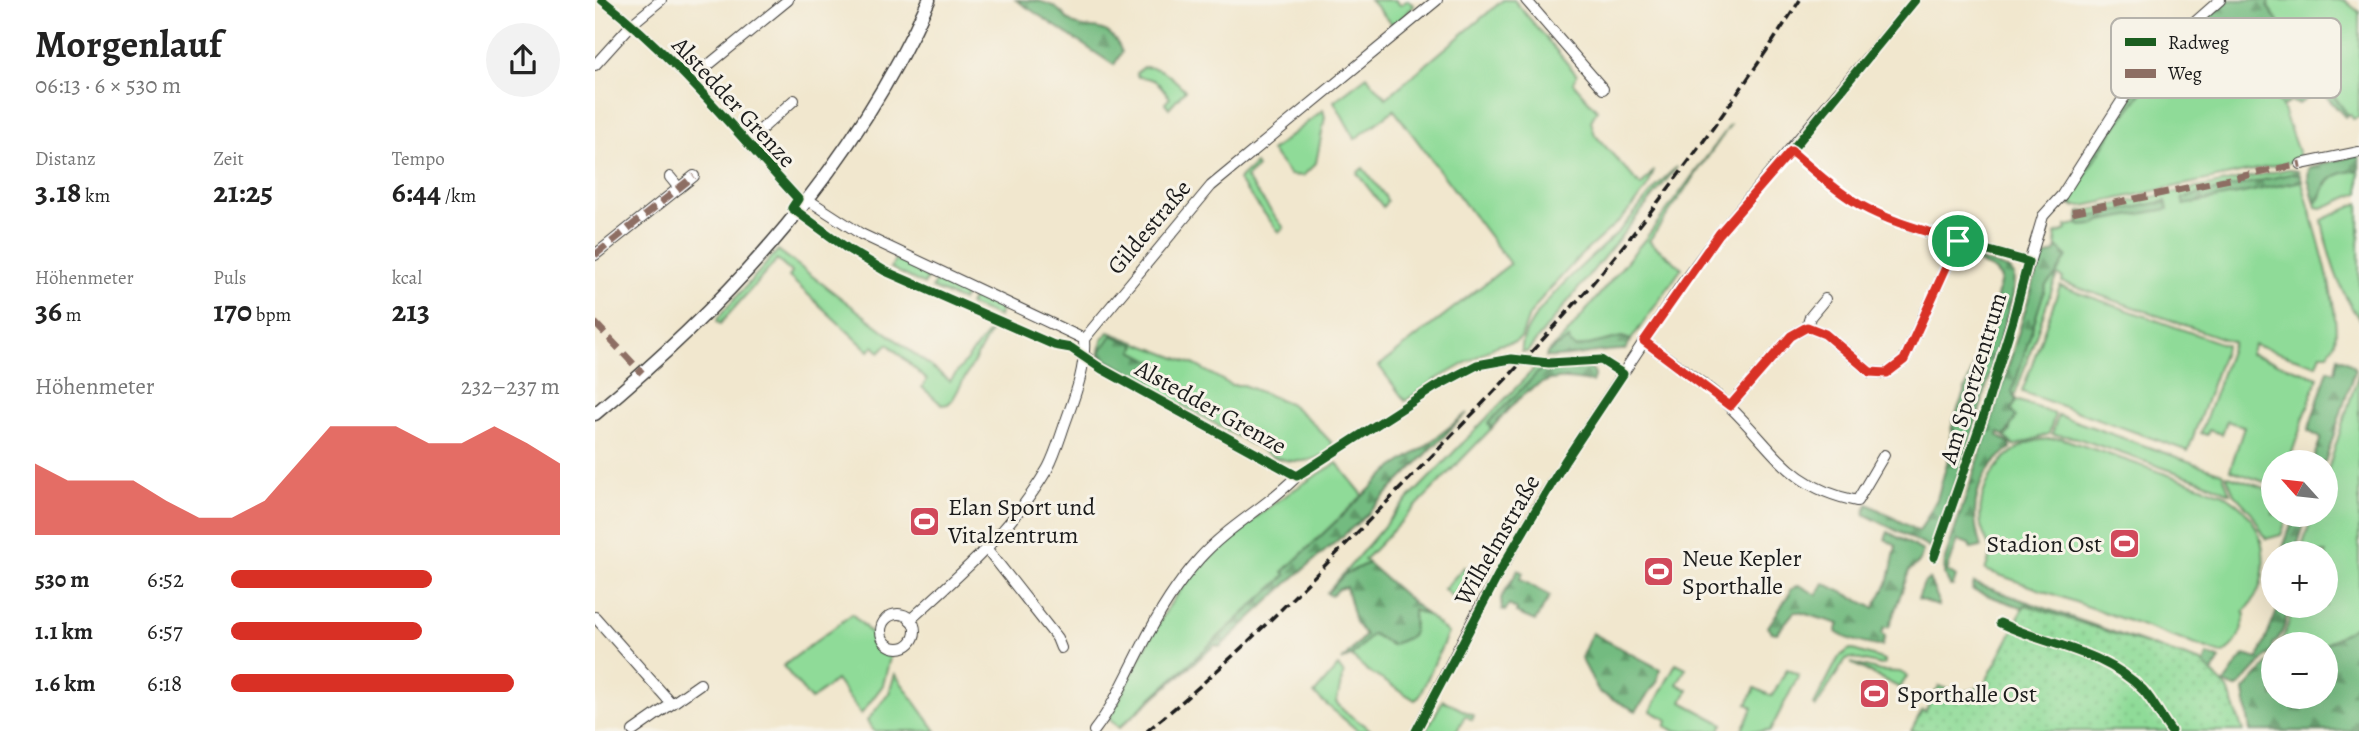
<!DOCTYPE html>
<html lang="de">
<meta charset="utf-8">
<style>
body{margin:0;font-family:Alegreya,serif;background:#f2f2f2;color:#222;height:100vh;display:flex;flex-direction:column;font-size:26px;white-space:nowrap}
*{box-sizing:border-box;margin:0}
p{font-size:23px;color:#767676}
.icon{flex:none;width:38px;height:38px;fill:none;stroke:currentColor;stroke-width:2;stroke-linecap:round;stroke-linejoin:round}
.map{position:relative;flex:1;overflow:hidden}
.drawer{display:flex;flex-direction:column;background:#fff;width:595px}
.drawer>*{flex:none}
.needle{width:46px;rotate:297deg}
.controls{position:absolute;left:1666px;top:450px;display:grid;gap:14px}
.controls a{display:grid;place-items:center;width:77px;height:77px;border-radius:50%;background:#fff;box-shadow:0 7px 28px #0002;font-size:35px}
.pin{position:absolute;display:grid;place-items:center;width:60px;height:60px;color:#fff;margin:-30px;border:4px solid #fff;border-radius:50%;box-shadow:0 2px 7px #0007}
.round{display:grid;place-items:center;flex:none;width:74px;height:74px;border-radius:37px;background:#f2f2f2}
.head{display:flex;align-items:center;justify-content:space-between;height:119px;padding:0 35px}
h1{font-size:38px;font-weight:700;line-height:52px}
.metrics{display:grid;grid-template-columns:repeat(3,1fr);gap:10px;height:119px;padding:7px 35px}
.metrics div{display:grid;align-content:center}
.metrics b{font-size:30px;font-weight:700}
.metrics small{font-size:19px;font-weight:400}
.metrics p{font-size:19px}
.chart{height:196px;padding:14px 35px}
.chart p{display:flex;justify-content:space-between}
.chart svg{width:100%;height:126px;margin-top:7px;fill:#d93025;opacity:.7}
ul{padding:0 35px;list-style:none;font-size:23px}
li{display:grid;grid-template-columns:112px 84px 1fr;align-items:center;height:52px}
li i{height:18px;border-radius:9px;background:#d93025}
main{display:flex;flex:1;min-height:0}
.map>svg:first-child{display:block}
.green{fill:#8fdb98;stroke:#567c5a;stroke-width:2}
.forest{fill:url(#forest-firs);stroke:#486c4e;stroke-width:2}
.park{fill:url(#park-dots);stroke:#567c5a;stroke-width:2}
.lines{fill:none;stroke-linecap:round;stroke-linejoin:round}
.minor-casing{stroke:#3c3a37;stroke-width:12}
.tertiary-casing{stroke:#3c3a37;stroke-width:15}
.minor{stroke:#fff;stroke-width:10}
.tertiary{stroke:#fff;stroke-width:12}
.rail{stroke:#1c1c1c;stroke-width:3.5;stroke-dasharray:10 5;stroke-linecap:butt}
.quiet{stroke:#8d6e63;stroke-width:7;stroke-dasharray:14 7;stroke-linecap:butt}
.cycleway-casing{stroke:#f7f3e8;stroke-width:13}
.cycleway{stroke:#1b5e20;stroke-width:9}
.route-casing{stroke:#fff;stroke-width:14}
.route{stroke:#d93025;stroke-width:9}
.labels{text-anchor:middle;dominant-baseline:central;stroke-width:6;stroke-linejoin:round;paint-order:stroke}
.street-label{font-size:24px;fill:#1c1c1c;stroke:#f7f3e8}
.poi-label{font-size:24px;fill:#1c1c1c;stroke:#f7f3e8;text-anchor:start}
.key{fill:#f7f3e8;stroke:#b5b2ab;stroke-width:2}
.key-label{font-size:19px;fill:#1c1c1c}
</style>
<main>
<section class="drawer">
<div class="head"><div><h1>Morgenlauf</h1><p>06:13 · 6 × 530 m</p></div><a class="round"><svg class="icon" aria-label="share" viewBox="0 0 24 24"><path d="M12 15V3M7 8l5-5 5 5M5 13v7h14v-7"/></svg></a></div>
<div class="metrics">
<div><p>Distanz</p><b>3.18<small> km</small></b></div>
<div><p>Zeit</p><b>21:25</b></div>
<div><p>Tempo</p><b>6:44<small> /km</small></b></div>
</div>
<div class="metrics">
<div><p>Höhenmeter</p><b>36<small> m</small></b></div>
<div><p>Puls</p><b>170<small> bpm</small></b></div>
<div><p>kcal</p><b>213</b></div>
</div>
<div class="chart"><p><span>Höhenmeter</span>232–237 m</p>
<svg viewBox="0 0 160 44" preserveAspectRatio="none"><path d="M0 44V19L10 25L20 25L30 25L40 32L50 38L60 38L70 32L80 19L90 6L100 6L110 6L120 12L130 12L140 6L150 12L160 19V44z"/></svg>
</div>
<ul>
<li><b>530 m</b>6:52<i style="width:61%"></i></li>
<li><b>1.1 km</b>6:57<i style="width:58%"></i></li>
<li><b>1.6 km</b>6:18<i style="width:86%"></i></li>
</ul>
</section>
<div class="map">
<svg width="1764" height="731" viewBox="0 0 1764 731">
<defs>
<pattern id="forest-firs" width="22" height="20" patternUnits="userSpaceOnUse" patternTransform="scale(1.75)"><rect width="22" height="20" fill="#73bb80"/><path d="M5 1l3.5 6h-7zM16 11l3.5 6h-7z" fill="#5e9768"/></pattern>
<pattern id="park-dots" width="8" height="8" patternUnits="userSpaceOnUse" patternTransform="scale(1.75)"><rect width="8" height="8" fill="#8fdb98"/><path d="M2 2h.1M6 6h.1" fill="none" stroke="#7bbb82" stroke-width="1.8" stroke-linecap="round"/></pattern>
</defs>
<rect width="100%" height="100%" fill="#f7f3e8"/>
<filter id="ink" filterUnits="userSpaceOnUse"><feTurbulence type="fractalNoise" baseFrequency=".0143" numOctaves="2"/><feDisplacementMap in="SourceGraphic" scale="14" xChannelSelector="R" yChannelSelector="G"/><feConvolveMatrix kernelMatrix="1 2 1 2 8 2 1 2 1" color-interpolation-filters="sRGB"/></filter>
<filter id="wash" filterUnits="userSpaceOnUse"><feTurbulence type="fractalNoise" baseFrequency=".00686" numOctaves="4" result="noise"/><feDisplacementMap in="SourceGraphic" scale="28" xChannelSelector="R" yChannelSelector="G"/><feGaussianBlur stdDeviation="1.57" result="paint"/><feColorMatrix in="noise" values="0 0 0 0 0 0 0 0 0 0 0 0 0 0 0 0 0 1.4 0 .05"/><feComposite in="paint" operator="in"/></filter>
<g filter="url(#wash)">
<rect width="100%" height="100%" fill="#f1e7ce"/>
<g class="green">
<path d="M775 0H800L805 5 813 0 819 6 799 26Z"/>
<path d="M908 0H919L982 75 978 83 1002 110 996 121 1000 135 1046 186 1059 170 1053 186 1040 204 1025 220 985 256 947 298 934 316 926 338 920 342 903 345 842 379 810 401 784 366 915 264 799 110 760 139 739 101 772 76 791 98Z"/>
<path d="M1675 0H1749L1764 12V117L1758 119 1755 114 1753 115 1673 7Z"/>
<path d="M1609 26 1631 33 1668 77 1687 107 1706 160 1489 206H1479L1475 200 1519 129 1561 74Z"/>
<path d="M549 67C568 67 577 77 590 90L574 108 570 103 575 98C564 84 563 78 543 77L541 73Z"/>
<path d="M728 110 730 117 721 163 708 176 695 175 676 151Z"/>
<path d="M1136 124 1054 241 1087 268 1036 340 1027 337 981 348 975 344 974 339 952 353 972 334 1051 238Z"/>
<path d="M660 164 662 167 651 178 689 228 684 232 643 180Z"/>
<path d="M1082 167 932 352H927C922 318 1001 254 1024 231 1044 210 1059 185 1082 167Z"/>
<path d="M768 168 790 196 792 201 788 207 762 173Z"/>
<path d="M1694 169 1703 171 1705 175C1714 208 1749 317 1739 344 1738 347 1735 350 1733 353H1726L1722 365 1659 345 1655 354 1723 377 1697 453 1714 460 1713 462H1678V485L1635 470 1649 427 1632 421 1627 434 1614 430 1612 435 1606 433 1638 342 1467 282 1468 278 1462 275 1419 398 1417 393 1451 285 1472 256 1462 247 1460 234 1472 230 1471 226 1483 224 1485 212Z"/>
<path d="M1764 170V193L1727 208 1721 207 1720 203C1727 199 1726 195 1729 188 1736 174 1749 172 1764 170Z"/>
<path d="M1764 203V319C1743 289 1733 256 1727 220Z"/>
<path d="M183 250 355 381 400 324 358 399 353 404 347 405 327 387 332 380 293 344 285 352 279 346 274 351 194 277 197 273 182 260 125 324 122 322 123 318Z"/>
<path d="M300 259 334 274 329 285 296 268Z"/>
<path d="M342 278 372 291 367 301 337 288Z"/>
<path d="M1465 286 1631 345 1593 451 1427 392Z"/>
<path d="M379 295 406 309 404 317 374 305Z"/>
<path d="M514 332 600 365 636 385H648L694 403 716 421 737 443 736 450C718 463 700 464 679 457L511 362 504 355 508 339Z"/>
<path d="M941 367 949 368 893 423 896 429 769 560 773 563 750 574 732 593 802 511Z"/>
<path d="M1764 372V624L1731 644H1686L1694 621 1697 606H1731V553H1705L1718 515 1731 514V476Z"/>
<path d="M1421 400 1460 414 1454 434 1419 446 1410 437 1415 431 1416 410Z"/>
<path d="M1463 415 1627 473 1635 493 1615 484 1482 438 1457 434Z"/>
<path d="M1466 438 1629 494C1635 499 1645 504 1650 511 1675 539 1675 586 1649 612L1651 614C1646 631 1644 645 1627 654L1615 650 1390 570 1397 552C1393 544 1388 535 1386 526 1381 491 1401 457 1433 443 1443 439 1456 439 1466 438Z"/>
<path d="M742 463 768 495 688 572 691 575 524 728 514 719C532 686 547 651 566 619 601 557 681 498 742 463Z"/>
<path d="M1631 475 1678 491V514L1693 515 1686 535 1671 539 1657 513 1639 494Z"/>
<path d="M869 567 878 576 872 583 873 586 864 603 849 589Z"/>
<path d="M818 610 832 615 853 633 824 697 820 700 773 671 756 656 777 634 796 645C823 633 819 640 818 610Z"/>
<path d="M257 614C263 620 270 626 275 633 283 642 283 650 296 654L288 685 266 714 241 680 216 700 188 666Z"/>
<path d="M1255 649 1290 660V663L1286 665 1257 658 1251 659 1221 707 1219 705 1244 657Z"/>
<path d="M1081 663 1091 668 1082 684 1093 690 1087 702 1128 724 1124 731H1080L1070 726 1073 720 1056 711Z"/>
<path d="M1256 663 1285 671 1305 672 1312 676 1305 688Z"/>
<path d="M743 666 749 674C745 681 745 692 741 702L748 710 777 731H763L719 694Z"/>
<path d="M1192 669 1204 675 1175 731H1146L1158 708 1152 704 1160 688 1177 696Z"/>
<path d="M300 674 341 731H279L272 721 294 693Z"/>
<path d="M848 700 879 716 877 720 870 716 862 731H831Z"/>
</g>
<g class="forest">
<path d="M421 0C438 0 454 0 467 13 468 14 473 20 474 21 496 36 511 16 527 52L519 65Z"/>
<path d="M1634 0H1675L1673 8 1753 115 1750 117 1728 93H1721L1704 104 1695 102 1687 107 1668 77 1631 34 1609 26 1561 74 1519 129 1475 199 1479 206 1474 203 1472 199 1475 194C1501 147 1529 100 1566 61 1587 39 1611 19 1634 0Z"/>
<path d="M1764 155V170C1749 172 1736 174 1729 188 1726 195 1727 199 1720 203L1713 179 1714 167Z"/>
<path d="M1699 173 1705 175 1707 181 1589 205 1587 198Z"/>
<path d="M1571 201 1573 209 1506 221 1500 225 1486 226 1483 224 1487 211 1494 217Z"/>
<path d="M1462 247 1472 256 1461 275 1451 285 1417 393 1421 400 1416 410 1421 417 1410 436 1404 433 1403 436 1414 443 1416 448C1381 472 1373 508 1386 547L1376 549 1374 544 1363 540 1352 571 1361 577 1358 586H1355L1349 574 1350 559 1401 407 1446 258 1460 252Z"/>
<path d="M1380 258 1415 270 1419 275 1418 295 1378 433 1337 549 1269 514 1273 504 1324 532 1342 499 1352 463 1357 425 1399 312 1406 278 1400 271 1381 261Z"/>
<path d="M517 335 541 345 538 351 565 365V370L556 383 509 359 505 352Z"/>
<path d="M1027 337 1036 340 1030 350C1003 349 978 359 951 357L952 353 974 339 975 344 981 348Z"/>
<path d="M1743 357 1752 361 1760 369 1730 462H1717L1726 438 1713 431 1733 370 1740 372Z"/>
<path d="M987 366 998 370 1000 374 997 382C986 381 974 378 963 379 934 381 914 409 896 429L893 423 944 371 949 368Z"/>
<path d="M872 413 764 522 696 580 625 647 620 645 524 728 691 575 688 572 797 468 828 448Z"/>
<path d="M1700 515H1712L1700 553H1686Z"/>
<path d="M1293 532 1328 551 1325 561 1314 571 1294 627H1289L1287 634 1290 636 1287 646C1276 646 1249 639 1241 632L1244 624 1204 612H1199L1182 633 1177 632 1173 627 1195 593V590L1204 585 1222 595 1229 583 1279 608 1294 580 1301 546 1290 539Z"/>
<path d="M773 563 832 615 818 610C818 641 823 632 797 645L777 634 759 654 747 661 770 635 760 622 751 587 743 589 736 596 732 593 750 574Z"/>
<path d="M923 570 928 573 925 579 955 596 940 621 921 613 922 610 914 605 910 611 907 610 906 598Z"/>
<path d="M1334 579 1343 599V606L1323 599 1329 583Z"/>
<path d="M1379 583 1609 664 1612 655 1625 659 1613 680 1593 665 1377 590Z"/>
<path d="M1684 606H1693C1692 618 1688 637 1678 644L1677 651 1644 686 1640 688 1629 683 1649 655 1663 659Z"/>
<path d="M1764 624V731H1655L1649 690 1678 658V696H1731V644Z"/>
<path d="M997 633 1065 669 1062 682 1041 711 1004 692 986 658Z"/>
</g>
<path class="park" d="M1431 605 1606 662 1633 689 1648 731H1316L1327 710 1330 712 1344 686C1359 692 1376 695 1390 683L1420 627 1427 609Z"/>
</g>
<g filter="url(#ink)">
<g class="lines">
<defs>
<g id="minor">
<path d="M7 0C81 57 140 131 203 199L218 203 266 234 489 339"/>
<path d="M931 0 1008 89"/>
<path d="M0 65 37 24 66 0"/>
<path d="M95 80 193 0"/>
<path d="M152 142 199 100"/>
<path d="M1196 151C1219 171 1241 193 1269 207 1319 233 1378 246 1433 262"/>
<path d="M1706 164 1764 152"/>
<path d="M75 177 84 188"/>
<path d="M0 255 99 176"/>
<path d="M1339 294 1363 241"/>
<path d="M1212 327 1230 334 1275 372 1292 373 1309 360 1336 300"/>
<path d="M1049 341C1077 363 1110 382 1135 407 1181 451 1193 487 1262 501L1289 455"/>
<path d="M490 356 507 369 702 476 840 387 882 365 916 359 954 363 1006 360 1028 374"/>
<path d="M1135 406 1196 336 1212 327 1215 317 1230 299"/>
<path d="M392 549 462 638 466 648"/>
<path d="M1339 557 1389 414 1448 216 1467 195 1528 99 1565 53 1625 0"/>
<circle cx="303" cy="631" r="17"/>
<path d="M0 617 76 703"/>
<path d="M315 620C367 573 417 530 453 468 461 453 466 434 472 418 481 393 491 366 489 339L616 186 842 0"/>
<path d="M38 731 105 684"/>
<path d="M499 731C519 705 531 677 546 648 562 616 581 585 604 559 633 526 672 507 702 476"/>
<path d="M821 731 882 612 945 502 970 461 1087 284 1124 234 1320 0"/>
</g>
<path id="tertiary" d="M0 414C140 297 258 168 334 0"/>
</defs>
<use href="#minor" class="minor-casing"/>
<use href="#tertiary" class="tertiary-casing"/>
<use href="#minor" class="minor"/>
<use href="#tertiary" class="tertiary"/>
<path class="rail" d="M552 731C637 662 713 583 789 505 859 433 930 362 996 285 1072 195 1141 99 1205 0"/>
<g class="quiet">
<path d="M1477 212 1706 164"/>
<path d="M0 255 99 176"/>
<path d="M0 323 47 373"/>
</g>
<defs>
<g id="cycleway">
<path d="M7 0C81 57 140 131 203 199L197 208 253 249 290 271 459 345 476 348 507 369 702 476 840 387 882 365 916 359 954 363 1006 360 1028 374 970 461 909 564 821 731"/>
<path d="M1320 0 1196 151C1219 171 1241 193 1269 207 1319 233 1378 246 1433 262L1418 320 1389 414 1339 557"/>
<path d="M1405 623C1453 646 1509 650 1548 690 1559 702 1566 718 1576 731"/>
</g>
</defs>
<use href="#cycleway" class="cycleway-casing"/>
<use href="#cycleway" class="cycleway"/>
</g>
</g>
<g class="lines" filter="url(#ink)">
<defs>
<path id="route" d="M1196 151C1218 170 1240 190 1265 205 1295 222 1331 231 1363 241L1309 360 1292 373 1275 372 1230 334 1212 327 1196 336 1135 406 1049 341 1124 234Z"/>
</defs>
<use href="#route" class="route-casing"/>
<use href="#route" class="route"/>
</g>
<defs>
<symbol id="stadium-square" viewBox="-11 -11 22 22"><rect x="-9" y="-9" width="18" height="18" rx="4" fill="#d1495b" stroke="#f7f3e8"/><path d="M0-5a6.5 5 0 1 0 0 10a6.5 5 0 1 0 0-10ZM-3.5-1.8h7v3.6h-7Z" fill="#fff"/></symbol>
</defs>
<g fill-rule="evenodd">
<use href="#stadium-square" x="312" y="504" width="35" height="35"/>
<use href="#stadium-square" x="1512" y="526" width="35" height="35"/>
<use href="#stadium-square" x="1046" y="554" width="35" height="35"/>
<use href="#stadium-square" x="1262" y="676" width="35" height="35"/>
</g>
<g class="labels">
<g class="street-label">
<text transform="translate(139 102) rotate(47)">Alstedder Grenze</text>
<text transform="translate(554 227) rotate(-50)">Gildestraße</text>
<text transform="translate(1378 378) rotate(-73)">Am Sportzentrum</text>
<text transform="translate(616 407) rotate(29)">Alstedder Grenze</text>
<text transform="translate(902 540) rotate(-60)">Wilhelmstraße</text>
</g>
<g class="poi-label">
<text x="353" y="507">Elan Sport und<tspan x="353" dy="28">Vitalzentrum</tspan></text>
<text x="1507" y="544" text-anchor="end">Stadion Ost</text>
<text x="1087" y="558">Neue Kepler<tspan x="1087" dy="28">Sporthalle</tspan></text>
<text x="1302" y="694">Sporthalle Ost</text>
</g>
</g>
<rect x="1516" y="18" width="230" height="80" rx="10" class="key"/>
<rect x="1530" y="38" width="31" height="8" fill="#1b5e20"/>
<rect x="1530" y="69" width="31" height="9" fill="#8d6e63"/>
<g class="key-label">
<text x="1573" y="49">Radweg</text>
<text x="1573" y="80">Weg</text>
</g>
</svg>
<div class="controls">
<a><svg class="needle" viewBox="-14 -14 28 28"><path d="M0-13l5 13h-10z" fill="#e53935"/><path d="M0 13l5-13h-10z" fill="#767676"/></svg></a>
<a>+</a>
<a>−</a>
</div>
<div class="pin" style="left:1363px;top:241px;background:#1e9e55"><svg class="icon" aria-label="arrive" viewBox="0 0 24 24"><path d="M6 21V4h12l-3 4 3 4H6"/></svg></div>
</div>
</main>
